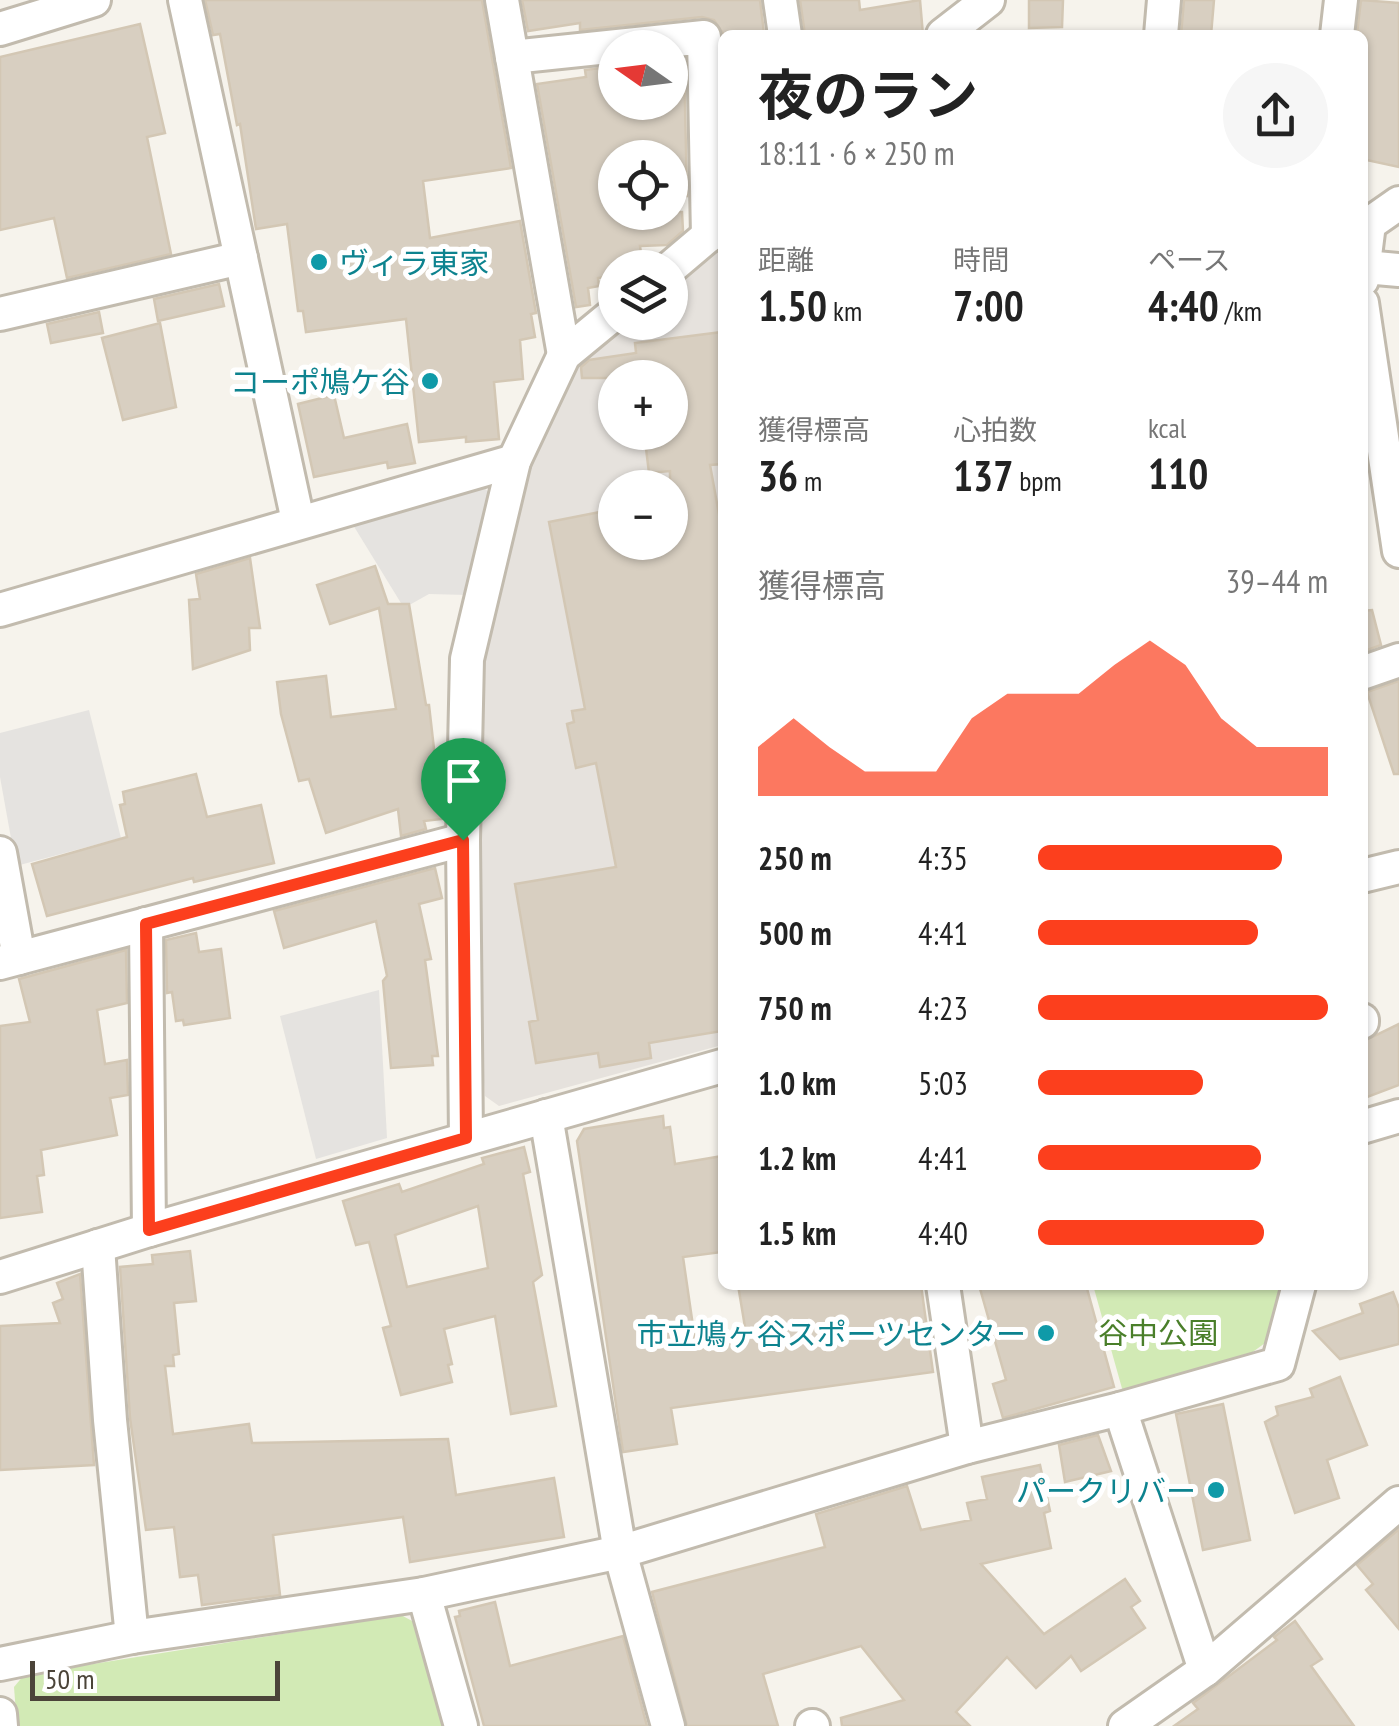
<!DOCTYPE html>
<html lang="ja">
<meta charset="utf-8">
<style>
body{margin:0;font-family:"PT Sans Narrow","Noto Sans JP",sans-serif;background:#f6f6f6;color:#222;height:100vh;display:flex;flex-direction:column;font-size:38px;white-space:nowrap}
*{box-sizing:border-box;margin:0}
p{font-size:32px;color:#767676}
.icon{flex:none;width:55px;height:55px;fill:none;stroke:currentColor;stroke-width:2;stroke-linecap:round;stroke-linejoin:round}
.map{position:relative;flex:1;overflow:hidden}
.side{position:absolute;left:718px;top:30px;width:650px;height:1260px;display:flex;flex-direction:column;background:#fff;border-radius:15px;box-shadow:0 2px 8px #0004}
.side>*{flex:none}
.needle{width:65px;rotate:284deg}
.controls{position:absolute;left:598px;top:30px;display:grid;gap:20px}
.controls a{display:grid;place-items:center;width:90px;height:90px;border-radius:50%;background:#fff;box-shadow:0 2px 8px #0004;font-size:50px}
.scale{position:absolute;left:30px;bottom:25px;width:250px;box-sizing:border-box;padding-left:10px;border:5px solid #4b4439;border-top:0;font-size:28px;line-height:35px;white-space:nowrap;color:#4b4439;-webkit-text-stroke:8px #fff;paint-order:stroke}
.pin{position:absolute;display:grid;place-items:center;width:85px;height:85px;color:#fff;margin:-102px -42px;border-radius:50% 50% 50% 0;rotate:-45deg;box-shadow:0 0 10px #0007}
.pin .icon{rotate:45deg}
.round{display:grid;place-items:center;flex:none;width:105px;height:105px;border-radius:52px;background:#f6f6f6}
.head{display:flex;align-items:center;justify-content:space-between;height:170px;padding:0 40px}
h1{font-size:55px;font-weight:700;line-height:75px}
.metrics{display:grid;grid-template-columns:repeat(3,1fr);gap:15px;height:170px;padding:10px 40px}
.metrics div{display:grid;align-content:center}
.metrics b{font-size:42px;font-weight:700}
.metrics small{font-size:28px;font-weight:400}
.metrics p{font-size:28px}
.chart{height:280px;padding:20px 40px}
.chart p{display:flex;justify-content:space-between}
.chart svg{width:100%;height:180px;margin-top:10px;fill:#fc3f1d;opacity:.7}
ul{padding:0 40px;list-style:none;font-size:32px}
li{display:grid;grid-template-columns:160px 120px 1fr;align-items:center;height:75px}
li i{height:25px;border-radius:12px;background:#fc3f1d}
.map>svg:first-child{display:block}
.industrial{fill:#e6e2dd;fill-rule:evenodd}
.green{fill:#d2eab5}
.parking{fill:#e5e3e0}
.building{fill:#d8cfc1;stroke:#d3c7b4;stroke-width:2.5;fill-rule:evenodd}
.lines{fill:none;stroke-linecap:round;stroke-linejoin:round}
.minor-casing{stroke:#c2bbae;stroke-width:38}
.minor{stroke:#fff;stroke-width:32}
.route-casing{stroke:#fff;stroke-width:20}
.route{stroke:#fc3f1d;stroke-width:12}
.culture-dot{fill:#0f9aa8;stroke:#fff;stroke-width:4}
.labels{text-anchor:middle;dominant-baseline:central;stroke-width:10;stroke-linejoin:round;paint-order:stroke}
.culture-label{font-size:30px;fill:#0d838f;stroke:#fff;text-anchor:end}
.park-label{font-size:30px;fill:#4a7f2a;stroke:#fff}
</style>
<div class="map">
<svg width="1399" height="1726" viewBox="0 0 1399 1726">
<rect width="100%" height="100%" fill="#f6f3ec"/>
<path class="industrial" d="M722 236V1045L499 1106 485 1096 476 960 485 649 522 474 573 366 619 323 670 322V280ZM615 378H670V432H615ZM615 488H670V542H615Z"/>
<g class="green">
<path d="M1093 1285H1281L1265 1343 1250 1354 1123 1392Z"/>
<path d="M401 1615 414 1622 444 1726H17L14 1687 24 1675Z"/>
</g>
<g class="parking">
<path d="M478 481 492 496 467 595 429 594 404 608 350 520Z"/>
<path d="M89 710 121 838 16 866 0 777V733Z"/>
<path d="M379 990 387 1138 316 1159 280 1016Z"/>
</g>
<g class="building">
<path d="M205 0H482L511 168 423 181 430 238 520 221 536 313 531 314 535 337 520 340 523 379 494 382 499 439 466 442V437L419 442 406 319 306 332 303 311H298L287 224 256 229 240 124 237 125 220 34 213 35Z"/>
<path d="M522 0H760L764 33 724 35 714 20 702 17 580 30V23L528 31Z"/>
<path d="M800 0H859L860 10 920 0 923 35H805Z"/>
<path d="M1029 0H1063L1062 27 1029 28Z"/>
<path d="M1184 0H1214L1211 35H1181Z"/>
<path d="M1361 0 1399 3V167L1362 159V34L1357 33Z"/>
<path d="M140 24 165 133 147 137 171 254 67 278 54 218 0 230V57Z"/>
<path d="M684 59 687 196 670 197V158H615V212H682L683 231 667 245 640 246 643 268H615V275L598 278 599 286 588 288 590 305 576 307 537 84 586 77 585 70 615 66V102H670V61Z"/>
<path d="M219 284 224 306 158 321 154 299Z"/>
<path d="M99 312 103 333 51 343 47 324Z"/>
<path d="M160 323 176 407 123 420 102 338Z"/>
<path d="M722 332V464L710 465 722 531V1031L649 1043 651 1058 600 1067 598 1053 536 1063 529 1022 538 1020 515 884 616 867 596 763 576 768 567 724 574 722 572 711 585 709 549 522 615 509V542H670V471L649 473 644 432H670V378H582L581 367 589 360 636 353 635 343Z"/>
<path d="M334 395 344 438 407 424 415 463 388 468 387 462 314 477 298 404Z"/>
<path d="M250 558 260 628H249L250 650 193 669 189 600 200 599 196 574Z"/>
<path d="M375 566 388 604H409L426 705H429L442 819 424 821 426 829 401 836 398 809 326 833 309 779 299 781 281 714 277 682 326 676 331 717 396 709 379 608 330 624 317 585Z"/>
<path d="M1372 610 1381 645 1362 652V611Z"/>
<path d="M1399 681V774H1394L1367 692Z"/>
<path d="M196 774 207 817 261 805 274 863 194 882 193 878 47 916 32 864 127 837 120 805 125 804 123 792Z"/>
<path d="M435 868 442 898 419 904 431 959 425 960 438 1056H432L433 1065 391 1068 383 981 387 976 376 921 284 948 274 911Z"/>
<path d="M196 933 199 952 221 949 230 1018 184 1025 183 1020 176 1021 172 992 167 993 166 940Z"/>
<path d="M126 950 127 1003 97 1010 105 1064 127 1060 128 1095 110 1098 117 1135 41 1150 44 1175 37 1176 42 1212 0 1218V1026L30 1022 19 979Z"/>
<path d="M1399 1024V1085L1362 1099V1042Z"/>
<path d="M663 1116 664 1128 670 1127 675 1164 722 1156V1252L683 1257 695 1340 746 1333 738 1285H921L933 1372 671 1408 677 1444 623 1452 577 1141 584 1129Z"/>
<path d="M524 1147 530 1172 523 1174 542 1275 533 1282 556 1406 511 1414 495 1316 444 1329 452 1364 448 1365 452 1382 401 1395 383 1328 391 1326 369 1242 356 1245 343 1201 399 1184 402 1192 484 1164 482 1158ZM478 1206 488 1268 407 1287 395 1235Z"/>
<path d="M190 1251 196 1301 174 1303 179 1354 173 1355 174 1366H165L173 1434 249 1424 252 1443 448 1439 456 1495 554 1478 564 1537 410 1562 403 1517 273 1535 280 1595 202 1605 198 1575 180 1577 174 1527 146 1530 130 1418 120 1267 153 1264 152 1255Z"/>
<path d="M80 1274 94 1465 0 1470V1326L60 1323 53 1303 63 1299 57 1283Z"/>
<path d="M979 1285H1086L1114 1387 1003 1418 993 1384 1006 1380Z"/>
<path d="M1393 1292 1399 1308V1344L1340 1359 1313 1331 1363 1313 1360 1304Z"/>
<path d="M1340 1377 1367 1445 1327 1460 1339 1498 1295 1513 1265 1422 1278 1415 1276 1407 1313 1397 1310 1389Z"/>
<path d="M1223 1404 1250 1540 1203 1550 1176 1414Z"/>
<path d="M1098 1435 1111 1471 1065 1482 1059 1445Z"/>
<path d="M1040 1465 1050 1511 1044 1513 1051 1548 981 1564 1044 1634 1125 1579 1140 1601 1131 1607 1145 1628 1081 1671 1071 1656 1036 1688 1007 1657 956 1712 970 1726H842L841 1718 904 1700 861 1646 763 1674 778 1726H687L652 1592 825 1547 816 1514 907 1486 921 1530 971 1520 967 1503 987 1499 982 1477Z"/>
<path d="M1399 1529V1629L1366 1590 1373 1584 1357 1565Z"/>
<path d="M495 1602 510 1666 623 1636 647 1726H484L455 1617 460 1616 459 1611Z"/>
<path d="M1295 1621 1322 1659 1311 1666 1354 1726H1174L1198 1709 1193 1703 1277 1640 1274 1637Z"/>
</g>
<g class="lines">
<defs>
<g id="minor">
<path d="M185 0 298 521"/>
<path d="M502 0 564 355"/>
<path d="M780 0 785 35"/>
<path d="M0 29 94 0"/>
<path d="M943 35 988 0"/>
<path d="M1161 35 1164 0"/>
<path d="M1337 35 1341 0"/>
<path d="M512 57 704 37 708 236"/>
<path d="M1365 267 1399 270"/>
<path d="M670 268 722 224"/>
<path d="M1362 280 1369 224 1399 203"/>
<path d="M1362 303 1399 551"/>
<path d="M0 314 241 258"/>
<path d="M0 610 514 461"/>
<path d="M1362 673 1399 660"/>
<path d="M0 853 19 958"/>
<path d="M1362 876 1399 867"/>
<path d="M146 924 149 1230"/>
<path d="M0 963 463 840"/>
<path d="M1362 1020V1022"/>
<path d="M546 1116 620 1552 668 1726"/>
<path d="M1362 1127 1399 1116"/>
<path d="M466 1138 463 840 467 659 514 461 564 355 615 313"/>
<path d="M98 1246 110 1420 132 1637"/>
<path d="M0 1277 149 1230 722 1066"/>
<path d="M943 1285 967 1447"/>
<path d="M1120 1409 1205 1670"/>
<path d="M424 1594 461 1726"/>
<path d="M0 1664 132 1637 424 1594 620 1552 967 1447 1120 1409 1278 1364 1299 1285"/>
<path d="M0 1714 1 1726"/>
<path d="M812 1726H813"/>
<path d="M1125 1726 1205 1670 1399 1503"/>
</g>
</defs>
<use href="#minor" class="minor-casing"/>
<use href="#minor" class="minor"/>
</g>
<g class="lines">
<defs>
<path id="route" d="M463 840 466 1138 149 1230 146 924Z"/>
</defs>
<use href="#route" class="route-casing"/>
<use href="#route" class="route"/>
</g>
<g class="culture-dot">
<circle cx="319" cy="262" r="10"/>
<circle cx="430" cy="381" r="10"/>
<circle cx="1046" cy="1333" r="10"/>
<circle cx="1216" cy="1490" r="10"/>
</g>
<g class="labels">
<g class="culture-label">
<text x="339" y="262" text-anchor="start">ヴィラ東家</text>
<text x="410" y="381">コーポ鳩ケ谷</text>
<text x="1026" y="1333">市立鳩ヶ谷スポーツセンター</text>
<text x="1196" y="1490">パークリバー</text>
</g>
<g class="park-label">
<text x="1158" y="1332">谷中公園</text>
</g>
</g>
</svg>
<div class="controls">
<a><svg class="needle" viewBox="-14 -14 28 28"><path d="M0-13l5 13h-10z" fill="#e53935"/><path d="M0 13l5-13h-10z" fill="#767676"/></svg></a>
<a><svg class="icon" aria-label="locate" viewBox="0 0 24 24"><circle cx="12" cy="12" r="6"/><path d="M12 2v4M12 18v4M2 12h4M18 12h4"/></svg></a>
<a><svg class="icon" aria-label="layers" viewBox="0 0 24 24"><path d="M12 4l9 5-9 5-9-5zM3 14l9 5 9-5"/></svg></a>
<a>+</a>
<a>−</a>
</div>
<div class="scale">50 m</div>
<div class="pin" style="left:463px;top:840px;background:#1e9e55"><svg class="icon" aria-label="arrive" viewBox="0 0 24 24"><path d="M6 21V4h12l-3 4 3 4H6"/></svg></div>
<section class="side">
<div class="head"><div><h1>夜のラン</h1><p>18:11 · 6 × 250 m</p></div><a class="round"><svg class="icon" aria-label="share" viewBox="0 0 24 24"><path d="M12 15V3M7 8l5-5 5 5M5 13v7h14v-7"/></svg></a></div>
<div class="metrics">
<div><p>距離</p><b>1.50<small> km</small></b></div>
<div><p>時間</p><b>7:00</b></div>
<div><p>ペース</p><b>4:40<small> /km</small></b></div>
</div>
<div class="metrics">
<div><p>獲得標高</p><b>36<small> m</small></b></div>
<div><p>心拍数</p><b>137<small> bpm</small></b></div>
<div><p>kcal</p><b>110</b></div>
</div>
<div class="chart"><p><span>獲得標高</span>39–44 m</p>
<svg viewBox="0 0 160 44" preserveAspectRatio="none"><path d="M0 44V32L10 25L20 32L30 38L40 38L50 38L60 25L70 19L80 19L90 19L100 12L110 6L120 12L130 25L140 32L150 32L160 32V44z"/></svg>
</div>
<ul>
<li><b>250 m</b>4:35<i style="width:84%"></i></li>
<li><b>500 m</b>4:41<i style="width:76%"></i></li>
<li><b>750 m</b>4:23<i style="width:100%"></i></li>
<li><b>1.0 km</b>5:03<i style="width:57%"></i></li>
<li><b>1.2 km</b>4:41<i style="width:77%"></i></li>
<li><b>1.5 km</b>4:40<i style="width:78%"></i></li>
</ul>
</section>
</div>
